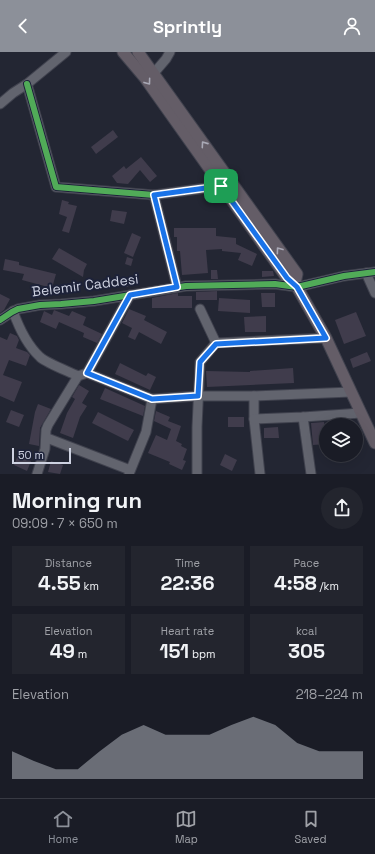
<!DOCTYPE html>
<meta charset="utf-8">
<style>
body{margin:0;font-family:"Space Grotesk",sans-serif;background:#23252e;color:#f1f3f6;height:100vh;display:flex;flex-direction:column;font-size:15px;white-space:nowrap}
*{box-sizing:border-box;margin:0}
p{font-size:13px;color:#9fa1a7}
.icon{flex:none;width:22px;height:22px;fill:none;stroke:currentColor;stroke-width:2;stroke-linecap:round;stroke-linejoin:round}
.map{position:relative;height:422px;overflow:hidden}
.side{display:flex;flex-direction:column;background:#1a1c26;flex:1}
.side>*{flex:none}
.tools{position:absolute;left:319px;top:366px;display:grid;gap:8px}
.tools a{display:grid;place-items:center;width:44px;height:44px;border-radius:50%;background:#1a1c26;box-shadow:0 4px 16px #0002,0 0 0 1px #383a43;font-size:20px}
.scale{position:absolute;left:12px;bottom:10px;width:59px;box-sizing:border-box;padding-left:4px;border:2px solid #ced2e1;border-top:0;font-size:11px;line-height:14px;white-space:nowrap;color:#ced2e1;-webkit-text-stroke:3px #1d2239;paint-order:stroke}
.pin{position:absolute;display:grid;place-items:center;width:34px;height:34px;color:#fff;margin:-17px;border-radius:8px;box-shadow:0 2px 6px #0006}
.round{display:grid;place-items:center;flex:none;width:42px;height:42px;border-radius:21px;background:#23252e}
.summary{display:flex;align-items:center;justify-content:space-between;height:68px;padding:0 12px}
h1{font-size:22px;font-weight:700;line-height:30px}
.stats{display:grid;grid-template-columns:repeat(3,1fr);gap:6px;height:68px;padding:4px 12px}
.stats div{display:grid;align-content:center;border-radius:0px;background:#23252e;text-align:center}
.stats b{font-size:20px;font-weight:700}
.stats small{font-size:11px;font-weight:400}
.stats p{font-size:11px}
.chart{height:112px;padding:8px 12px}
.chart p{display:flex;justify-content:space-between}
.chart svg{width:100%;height:72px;margin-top:4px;fill:#8c9099;opacity:.7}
header{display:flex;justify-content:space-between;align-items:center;height:52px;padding:0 12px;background:#8c9099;color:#fff;font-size:18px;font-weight:700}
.menu{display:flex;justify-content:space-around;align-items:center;height:56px;border-top:1px solid #383a43;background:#1a1c26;font-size:11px;color:#9fa1a7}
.menu a{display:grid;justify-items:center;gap:2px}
.menu .selected{color:#8c9099}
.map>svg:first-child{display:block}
.building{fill:#403c4c}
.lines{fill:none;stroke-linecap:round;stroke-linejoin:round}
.minor-casing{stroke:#40424e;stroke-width:11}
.major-casing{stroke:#40424e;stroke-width:13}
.minor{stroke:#62646e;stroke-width:9}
.major{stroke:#645d67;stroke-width:11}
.cycleway-casing{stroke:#1d2239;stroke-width:8}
.cycleway{stroke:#51ab58;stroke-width:6}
.oneway{stroke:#a9a9b6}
.route-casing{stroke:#fff;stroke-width:8}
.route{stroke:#1a73e8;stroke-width:5}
.labels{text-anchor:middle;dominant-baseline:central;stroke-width:4;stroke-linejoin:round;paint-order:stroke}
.street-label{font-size:14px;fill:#ced2e1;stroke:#1d2239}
</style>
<header><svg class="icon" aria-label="back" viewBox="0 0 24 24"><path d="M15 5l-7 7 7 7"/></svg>Sprintly<svg class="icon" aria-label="person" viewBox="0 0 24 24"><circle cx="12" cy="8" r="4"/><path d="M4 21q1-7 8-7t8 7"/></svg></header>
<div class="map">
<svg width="375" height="422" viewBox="0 0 375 422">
<rect width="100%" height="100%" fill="#232633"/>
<g class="building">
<path d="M113 78 118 85 96 102 91 95Z"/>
<path d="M141 105 157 124 150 130 140 118 128 132 117 131 112 124 124 114 126 117Z"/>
<path d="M62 148 69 150 68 152 77 154 69 181 62 179 67 165 59 162Z"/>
<path d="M112 158 127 160 124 172 110 169Z"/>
<path d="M174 176H216V184L236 186V192L257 202 252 214 238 208 241 201 222 199V197L206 198 208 221 182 223 180 199H177V185H174Z"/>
<path d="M132 181 141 185 133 205 124 201Z"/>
<path d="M59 196 87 212 84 218 83 225 52 207Z"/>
<path d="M127 205 133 207 131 214 125 212Z"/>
<path d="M5 207 19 210V213L56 222 52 236 22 228 24 222 3 218Z"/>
<path d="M211 218H217L218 227H211Z"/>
<path d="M262 219H273L274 224 262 225Z"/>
<path d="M121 225 130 227 128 235 119 233Z"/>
<path d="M217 239V248H196V240Z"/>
<path d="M178 241V244H192V256H152V246Z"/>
<path d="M261 241H275V255H262Z"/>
<path d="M0 242 10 247 4 258 0 261Z"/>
<path d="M219 246 250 248V261L218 259Z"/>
<path d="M129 257 146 264 144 268 167 280 161 292 139 280 135 288 128 285 132 276 122 271Z"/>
<path d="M54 258 69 264 72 259 86 265 83 273 102 282 97 291 83 285 84 281 59 270 56 277 40 270 44 259 52 263Z"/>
<path d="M356 260 366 284 344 292 335 268Z"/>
<path d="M266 264V280H245L244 265Z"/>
<path d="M10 281 17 284 19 288 16 296 27 300 30 303 26 314 9 308 3 323 22 330 14 350 0 344V285L7 288Z"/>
<path d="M367 300 371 309 353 316 350 307Z"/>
<path d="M120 311 146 324 148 321 156 325 150 338 115 322Z"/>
<path d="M293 316 294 331 207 335 206 319 250 320V319Z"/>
<path d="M79 333 89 339 82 351 87 354 80 365 73 386 60 381 67 361 75 347 72 345Z"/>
<path d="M105 336 145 354 143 364 100 347Z"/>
<path d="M38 352 51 357 40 376 39 394 29 392 35 360Z"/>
<path d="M11 358 24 363 19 375 6 370Z"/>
<path d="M156 359 170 365 168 369 181 374 176 389 182 392 181 394 187 397 183 408 186 409 182 418 169 412 170 410 148 401 156 383 167 388 171 377 154 369Z"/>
<path d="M98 360 134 378 128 389 92 371Z"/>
<rect x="228" y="365" width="16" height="10"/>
<path d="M324 370V372L326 371V392L313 393 311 371Z"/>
<path d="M278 375 279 386H264V376Z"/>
<path d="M225 402 237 408 232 419 220 413Z"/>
<path d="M18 403 31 409 27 419 14 413Z"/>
<path d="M51 409 63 413 60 422 48 420Z"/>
</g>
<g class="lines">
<defs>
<g id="minor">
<path d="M154 21 166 7 170 0"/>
<path d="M27 32 56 135 154 143 221 134"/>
<path d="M0 52 13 41 27 32 66 0"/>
<path d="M154 143 177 235"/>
<path d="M366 221 375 241"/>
<path d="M200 257 216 291 326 286"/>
<path d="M13 259C19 276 27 293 40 305 48 312 68 319 78 324"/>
<path d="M0 268 12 260 18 257 40 253 61 252 94 249 186 234 275 232 297 235 344 224 375 220"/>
<path d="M87 321 152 347 198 344H254L351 340"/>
<path d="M254 344V367L260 422"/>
<path d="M303 365 311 422"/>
<path d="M254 367 303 365 361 361"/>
<path d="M47 386 130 418"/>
<path d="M37 422 45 397 46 378 48 373 78 324 87 321 130 243"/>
<path d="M129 422 146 380 152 347"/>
<path d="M197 422V375L200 310 216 291"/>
</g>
<g id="major">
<path d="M123 0 145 26 287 226 297 235 326 286 375 391"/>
<path d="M138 0 297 222 295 231"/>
</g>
</defs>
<use href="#minor" class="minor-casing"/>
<use href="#major" class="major-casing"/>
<use href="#minor" class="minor"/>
<use href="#major" class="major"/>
<defs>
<g id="cycleway">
<path d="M27 32 56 135 154 143 221 134"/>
<path d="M0 268 12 260 18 257 40 253 61 252 94 249 186 234 275 232 297 235 344 224 375 220"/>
</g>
</defs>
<use href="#cycleway" class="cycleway-casing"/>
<use href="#cycleway" class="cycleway"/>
</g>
<defs><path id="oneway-chevron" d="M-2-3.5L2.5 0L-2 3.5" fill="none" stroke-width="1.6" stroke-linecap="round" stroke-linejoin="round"/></defs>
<g class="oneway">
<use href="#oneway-chevron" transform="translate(148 30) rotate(54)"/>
<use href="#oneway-chevron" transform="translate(204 92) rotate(-125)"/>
<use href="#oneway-chevron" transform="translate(279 198) rotate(-126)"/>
</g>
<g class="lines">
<defs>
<path id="route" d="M221 134 287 226 297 235 326 286 216 292 200 310 198 344 152 347 87 321 130 243 177 235 154 143Z"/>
</defs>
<use href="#route" class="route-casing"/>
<use href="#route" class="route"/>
</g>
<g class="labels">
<g class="street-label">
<text transform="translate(85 233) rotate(-7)">Belemir Caddesi</text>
</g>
</g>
</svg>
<div class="tools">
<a><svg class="icon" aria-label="layers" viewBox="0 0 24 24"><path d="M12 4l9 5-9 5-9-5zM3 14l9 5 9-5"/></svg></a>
</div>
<div class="scale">50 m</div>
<div class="pin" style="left:221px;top:134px;background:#1e9e55"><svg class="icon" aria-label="arrive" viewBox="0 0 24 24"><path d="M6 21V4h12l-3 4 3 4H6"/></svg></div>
</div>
<section class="side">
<div class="summary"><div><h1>Morning run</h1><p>09:09 · 7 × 650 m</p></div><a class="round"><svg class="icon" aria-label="share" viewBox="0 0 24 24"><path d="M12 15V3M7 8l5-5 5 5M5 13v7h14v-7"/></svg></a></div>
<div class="stats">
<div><p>Distance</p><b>4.55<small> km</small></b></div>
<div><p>Time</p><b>22:36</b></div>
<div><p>Pace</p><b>4:58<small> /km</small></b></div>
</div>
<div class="stats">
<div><p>Elevation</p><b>49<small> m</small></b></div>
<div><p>Heart rate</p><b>151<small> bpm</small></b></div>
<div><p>kcal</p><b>305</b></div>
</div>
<div class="chart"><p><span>Elevation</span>218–224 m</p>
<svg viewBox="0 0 160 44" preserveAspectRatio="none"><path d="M0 44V27L10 33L20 38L30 38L40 27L50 17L60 11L70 17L80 17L90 17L100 11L110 6L120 11L130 22L140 27L150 27L160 27V44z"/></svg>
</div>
</section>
<nav class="menu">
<a class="selected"><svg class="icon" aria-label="home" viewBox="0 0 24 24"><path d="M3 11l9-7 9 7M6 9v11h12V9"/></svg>Home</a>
<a><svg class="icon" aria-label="map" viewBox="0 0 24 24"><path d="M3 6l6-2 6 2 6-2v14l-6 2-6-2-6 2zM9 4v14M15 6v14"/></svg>Map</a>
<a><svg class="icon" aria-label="saved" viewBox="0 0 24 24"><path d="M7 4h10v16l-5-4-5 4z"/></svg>Saved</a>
</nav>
